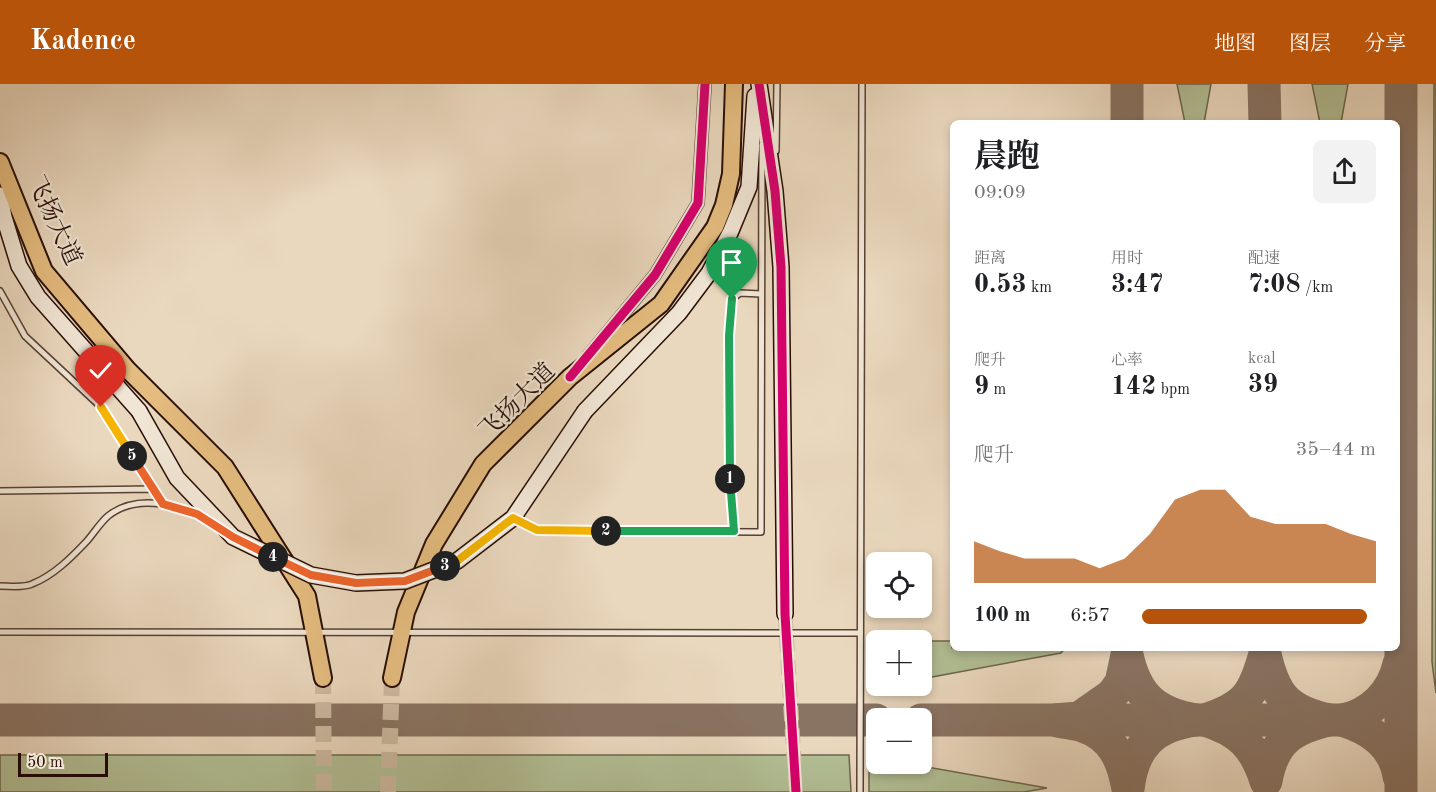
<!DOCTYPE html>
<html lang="zh">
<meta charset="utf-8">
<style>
body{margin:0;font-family:"Old Standard TT","Noto Serif SC",serif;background:#f2f2f2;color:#202124;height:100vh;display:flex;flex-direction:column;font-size:22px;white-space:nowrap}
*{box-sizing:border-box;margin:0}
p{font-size:20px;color:#757577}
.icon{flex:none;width:33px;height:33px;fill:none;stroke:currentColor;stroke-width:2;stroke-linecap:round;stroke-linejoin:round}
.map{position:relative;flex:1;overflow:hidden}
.side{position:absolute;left:950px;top:36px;width:450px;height:531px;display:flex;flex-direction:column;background:#fff;border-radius:9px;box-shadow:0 3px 9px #0003}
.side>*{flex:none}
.buttons{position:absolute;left:866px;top:468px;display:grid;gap:12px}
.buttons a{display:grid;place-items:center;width:66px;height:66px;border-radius:9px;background:#fff;box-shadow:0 3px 9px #0003;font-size:30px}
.scale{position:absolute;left:18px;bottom:15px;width:90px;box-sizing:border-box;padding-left:6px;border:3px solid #280e05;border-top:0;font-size:16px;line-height:21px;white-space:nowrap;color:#280e05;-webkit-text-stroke:4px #f1e6d5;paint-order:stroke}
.pin{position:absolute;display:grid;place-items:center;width:51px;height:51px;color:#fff;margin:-62px -26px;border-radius:50% 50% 50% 0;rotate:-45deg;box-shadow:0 0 6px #0007}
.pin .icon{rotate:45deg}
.km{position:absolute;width:30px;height:30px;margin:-15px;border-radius:50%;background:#222;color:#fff;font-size:16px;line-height:30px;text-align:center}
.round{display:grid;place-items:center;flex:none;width:63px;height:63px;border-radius:9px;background:#f2f2f2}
.overview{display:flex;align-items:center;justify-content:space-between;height:102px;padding:0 24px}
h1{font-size:33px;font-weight:700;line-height:45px}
.metrics{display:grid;grid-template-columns:repeat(3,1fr);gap:9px;height:102px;padding:6px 24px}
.metrics div{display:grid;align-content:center}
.metrics b{font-size:26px;font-weight:700}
.metrics small{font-size:16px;font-weight:400}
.metrics p{font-size:16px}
.chart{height:168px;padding:12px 24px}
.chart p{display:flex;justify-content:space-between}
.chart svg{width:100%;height:108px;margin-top:6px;fill:#b45309;opacity:.7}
ul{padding:0 24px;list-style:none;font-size:20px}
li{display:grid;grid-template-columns:96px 72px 1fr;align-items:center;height:45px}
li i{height:15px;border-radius:8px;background:#b45309}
header{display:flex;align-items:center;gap:36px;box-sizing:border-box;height:84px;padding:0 30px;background:#b45309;color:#fff}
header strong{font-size:28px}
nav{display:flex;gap:33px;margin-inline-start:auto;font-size:21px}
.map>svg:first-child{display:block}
.green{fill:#b2bf95;stroke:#6d664d;stroke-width:1.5}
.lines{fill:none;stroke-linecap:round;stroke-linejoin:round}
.taxiway{stroke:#897362;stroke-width:33}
.secondary-tunnel{stroke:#cdbaa2;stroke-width:15;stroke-dasharray:15 8;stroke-linecap:butt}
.primary-tunnel{stroke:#cdbaa2;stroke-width:16;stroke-dasharray:16 8;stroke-linecap:butt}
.lane-casing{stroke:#584033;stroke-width:8}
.street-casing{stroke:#584033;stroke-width:14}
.secondary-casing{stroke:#280e05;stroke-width:18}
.primary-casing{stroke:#280e05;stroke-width:20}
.lane{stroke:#f1e6d5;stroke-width:5}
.street{stroke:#f1e6d5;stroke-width:10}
.secondary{stroke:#f1e6d5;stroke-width:15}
.primary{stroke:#e5bc7f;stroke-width:16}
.secondary-bridge-casing{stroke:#280e05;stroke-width:18;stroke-linecap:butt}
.secondary-bridge{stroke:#f1e6d5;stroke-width:15}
.cycleway-casing{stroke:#f1e6d5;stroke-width:13}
.cycleway{stroke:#d6006c;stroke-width:9}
.split-1-casing{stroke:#fff;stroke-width:12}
.split-2-casing{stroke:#fff;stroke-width:12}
.split-3-casing{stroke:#fff;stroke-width:12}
.split-4-casing{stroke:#fff;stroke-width:12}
.split-5-casing{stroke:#fff;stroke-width:12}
.split-6-casing{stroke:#fff;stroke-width:12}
.split-1{stroke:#22a559;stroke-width:8}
.split-2{stroke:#22a559;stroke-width:8}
.split-3{stroke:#f5b400;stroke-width:8}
.split-4{stroke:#f0652b;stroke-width:8}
.split-5{stroke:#f0652b;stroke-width:8}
.split-6{stroke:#f5b400;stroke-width:8}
.labels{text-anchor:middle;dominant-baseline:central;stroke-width:4.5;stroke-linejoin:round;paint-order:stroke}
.street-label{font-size:24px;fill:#280e05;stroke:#f1e6d5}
</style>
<header>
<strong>Kadence</strong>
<nav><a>地图</a><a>图层</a><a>分享</a></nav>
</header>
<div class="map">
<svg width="1436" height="708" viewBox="0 0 1436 708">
<rect width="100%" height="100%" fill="#ead8be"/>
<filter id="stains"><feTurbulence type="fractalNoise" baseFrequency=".00333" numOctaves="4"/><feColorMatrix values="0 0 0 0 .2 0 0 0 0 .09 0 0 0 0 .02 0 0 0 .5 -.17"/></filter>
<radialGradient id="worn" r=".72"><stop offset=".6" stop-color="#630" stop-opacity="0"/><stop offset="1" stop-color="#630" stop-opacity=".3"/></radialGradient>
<g class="green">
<path d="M1177 0H1211L1204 39H1185Z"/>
<path d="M1312 0H1348L1341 39H1320Z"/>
<path d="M1434 0H1436V609L1432 578Z"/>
<path d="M921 557H952V564H1065L1061 569 921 595Z"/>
<path d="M876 565V601L867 602V577Z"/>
<path d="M0 671H849L851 708H0Z"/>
<path d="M869 672 876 674V680H910L1047 704 1024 708H869Z"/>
</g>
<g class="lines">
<g class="taxiway">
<path d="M1127 0V39"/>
<path d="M1264 0 1265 39"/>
<path d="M1401 0V708"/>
<path d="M1265 570C1274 611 1287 627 1329 636 1291 645 1273 657 1266 697 1255 662 1240 647 1205 636 1246 623 1254 610 1265 570Z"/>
<path d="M1127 571C1136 612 1155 629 1196 636 1153 642 1133 662 1128 705 1123 676 1113 652 1083 642 1074 639 1064 639 1055 636L1079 634 1112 611 1121 599Z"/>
<path d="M1399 580C1393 608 1371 631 1342 636 1371 645 1394 661 1399 692"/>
<path d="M0 636H876"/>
<path d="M921 636H1342"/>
</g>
<path class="secondary-tunnel" d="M785 530 796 708"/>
<g class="primary-tunnel">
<path d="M323 594 324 708"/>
<path d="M388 708 392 594"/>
</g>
<defs>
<g id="lane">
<path d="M776 67 777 0"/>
<path d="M0 207 25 252 101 323 154 405"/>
<path d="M0 407 154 405 163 420"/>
<path d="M515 435 537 446 546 447 761 448 762 61"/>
<path d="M734 447 730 408 729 252 732 215 740 209 761 210"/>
<path d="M0 502C10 502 24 504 32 500 53 492 72 473 87 457 94 449 100 439 108 432 138 408 183 421 213 440"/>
<path d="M0 548 860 549"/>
<path d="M860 708 862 0"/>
</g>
<path id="street" d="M588 272 655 191 698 119 705 0"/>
<g id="secondary">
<path d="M759 0 775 107 781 183 785 530"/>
<path d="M0 111 4 133 19 182 38 213 139 327"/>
<path d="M585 327 679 229 709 189 730 149 749 103 755 12"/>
</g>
<g id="primary">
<path d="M0 78 44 187 127 285 225 383 307 512 323 594"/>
<path d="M392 594 406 528 434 460 483 380 570 293 661 220 715 143 724 121 731 90 734 0"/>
</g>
</defs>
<use href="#lane" class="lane-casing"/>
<use href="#street" class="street-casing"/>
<use href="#secondary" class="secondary-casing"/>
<use href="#primary" class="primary-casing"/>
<use href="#lane" class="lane"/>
<use href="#street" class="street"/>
<use href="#secondary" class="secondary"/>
<use href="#primary" class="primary"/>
<defs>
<path id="secondary-bridge" d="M139 327 177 394 233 453 311 491 356 499 405 497 457 477 513 434 585 327"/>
</defs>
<use href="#secondary-bridge" class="secondary-bridge-casing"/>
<use href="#secondary-bridge" class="secondary-bridge"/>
<defs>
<g id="cycleway">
<path d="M759 0 775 107 781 183 785 530 796 708"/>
<path d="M570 293 655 191 698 119 705 0"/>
</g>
</defs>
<use href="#cycleway" class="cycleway-casing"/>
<use href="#cycleway" class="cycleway"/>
</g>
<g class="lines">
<defs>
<path id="split-1" d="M730 395 729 252 732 215"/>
<path id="split-2" d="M606 447H734L730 395"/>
<path id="split-3" d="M445 482 457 477 513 434 537 446 606 447"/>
<path id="split-4" d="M273 473 311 491 356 499 405 497 445 482"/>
<path id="split-5" d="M132 372 163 420 197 430 233 453 273 473"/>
<path id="split-6" d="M101 323 132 372"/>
</defs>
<use href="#split-1" class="split-1-casing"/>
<use href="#split-2" class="split-2-casing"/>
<use href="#split-3" class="split-3-casing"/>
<use href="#split-4" class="split-4-casing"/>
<use href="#split-5" class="split-5-casing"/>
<use href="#split-6" class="split-6-casing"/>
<use href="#split-1" class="split-1"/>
<use href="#split-2" class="split-2"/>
<use href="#split-3" class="split-3"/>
<use href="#split-4" class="split-4"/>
<use href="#split-5" class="split-5"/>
<use href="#split-6" class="split-6"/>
</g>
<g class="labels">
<g class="street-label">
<text transform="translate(53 137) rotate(65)">飞扬大道</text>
<text transform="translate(518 318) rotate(-45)">飞扬大道</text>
</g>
</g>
<rect width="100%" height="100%" filter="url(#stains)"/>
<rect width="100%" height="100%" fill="url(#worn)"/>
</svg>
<div class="buttons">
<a><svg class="icon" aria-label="locate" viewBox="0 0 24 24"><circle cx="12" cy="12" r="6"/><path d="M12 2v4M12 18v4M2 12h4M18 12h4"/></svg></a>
<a>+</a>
<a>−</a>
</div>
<div class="scale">50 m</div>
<div class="pin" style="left:732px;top:215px;background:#1e9e55"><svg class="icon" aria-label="arrive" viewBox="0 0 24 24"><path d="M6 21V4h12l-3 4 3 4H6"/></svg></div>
<div class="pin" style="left:101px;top:323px;background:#d93025"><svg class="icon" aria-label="check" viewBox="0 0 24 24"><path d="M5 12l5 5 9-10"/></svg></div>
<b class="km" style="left:730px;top:395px">1</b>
<b class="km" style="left:606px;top:447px">2</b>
<b class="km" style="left:445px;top:482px">3</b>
<b class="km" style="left:273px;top:473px">4</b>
<b class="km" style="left:132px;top:372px">5</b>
<section class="side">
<div class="overview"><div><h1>晨跑</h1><p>09:09</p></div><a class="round"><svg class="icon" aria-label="share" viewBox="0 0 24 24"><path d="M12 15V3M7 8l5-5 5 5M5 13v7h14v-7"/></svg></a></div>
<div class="metrics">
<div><p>距离</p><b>0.53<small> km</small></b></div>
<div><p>用时</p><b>3:47</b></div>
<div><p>配速</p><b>7:08<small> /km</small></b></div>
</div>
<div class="metrics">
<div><p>爬升</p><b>9<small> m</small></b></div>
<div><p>心率</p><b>142<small> bpm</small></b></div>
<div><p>kcal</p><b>39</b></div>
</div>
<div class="chart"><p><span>爬升</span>35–44 m</p>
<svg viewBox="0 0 160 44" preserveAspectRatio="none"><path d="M0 44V27L10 31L20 34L30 34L40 34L50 38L60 34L70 24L80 10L90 6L100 6L110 17L120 20L130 20L140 20L150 24L160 27V44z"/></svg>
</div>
<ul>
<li><b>100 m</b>6:57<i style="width:96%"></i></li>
</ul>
</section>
</div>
